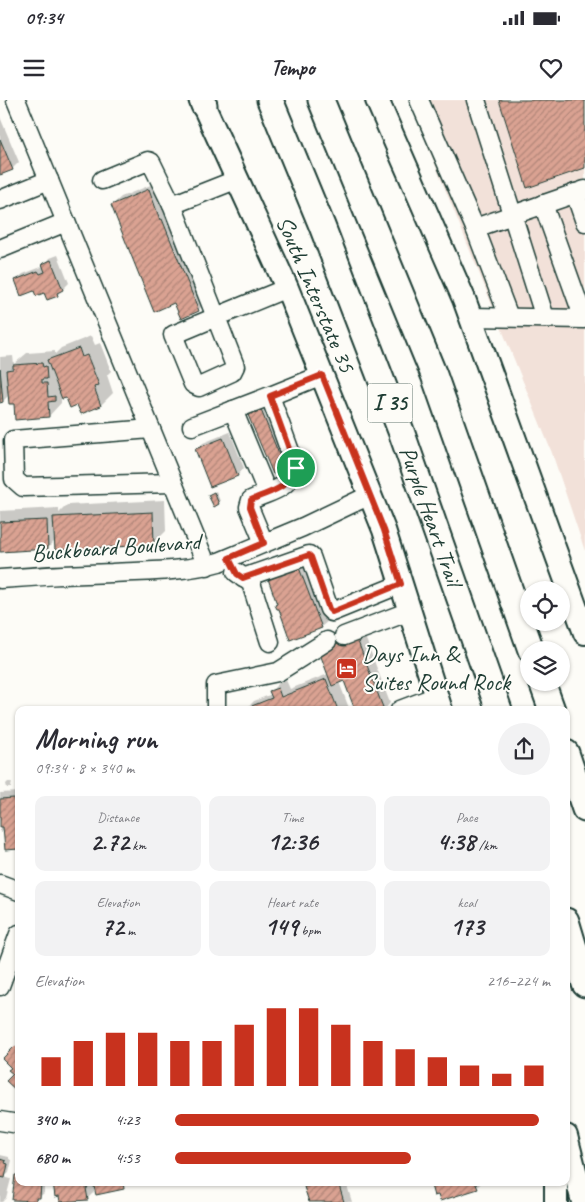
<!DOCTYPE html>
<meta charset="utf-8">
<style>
body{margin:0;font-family:Caveat,sans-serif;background:#f2f2f3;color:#2b2b33;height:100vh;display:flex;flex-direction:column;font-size:19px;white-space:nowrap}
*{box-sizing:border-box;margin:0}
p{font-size:16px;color:#7c7c81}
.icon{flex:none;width:28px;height:28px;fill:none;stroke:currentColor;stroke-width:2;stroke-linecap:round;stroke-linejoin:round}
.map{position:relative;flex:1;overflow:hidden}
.details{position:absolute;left:15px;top:606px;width:555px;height:480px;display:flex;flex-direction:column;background:#fff;border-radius:10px;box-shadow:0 1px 4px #0004}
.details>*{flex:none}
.fabs{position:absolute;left:520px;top:481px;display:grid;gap:10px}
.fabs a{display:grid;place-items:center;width:50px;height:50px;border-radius:50%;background:#fff;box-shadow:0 1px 4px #0004;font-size:25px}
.pin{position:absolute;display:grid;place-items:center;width:42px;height:42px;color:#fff;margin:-21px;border:2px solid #fff;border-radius:50%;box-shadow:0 1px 5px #0007}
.round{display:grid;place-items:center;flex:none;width:52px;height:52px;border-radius:26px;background:#f2f2f3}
.headline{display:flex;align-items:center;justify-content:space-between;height:85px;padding:0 20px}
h1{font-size:28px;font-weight:600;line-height:38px}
.metrics{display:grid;grid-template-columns:repeat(3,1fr);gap:8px;height:85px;padding:5px 20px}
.metrics div{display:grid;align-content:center;border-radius:10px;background:#f2f2f3;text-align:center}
.metrics b{font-size:25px;font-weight:600}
.metrics small{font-size:14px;font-weight:400}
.metrics p{font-size:14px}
.chart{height:140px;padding:10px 20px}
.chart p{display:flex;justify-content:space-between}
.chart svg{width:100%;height:90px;margin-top:5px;stroke:#c8321e;stroke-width:6}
ul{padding:0 20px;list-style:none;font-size:16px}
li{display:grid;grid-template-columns:80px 60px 1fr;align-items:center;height:38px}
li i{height:12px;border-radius:6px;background:#c8321e}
.status{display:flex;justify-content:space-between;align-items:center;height:35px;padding:0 25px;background:#fff;direction:ltr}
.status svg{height:14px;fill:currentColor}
header{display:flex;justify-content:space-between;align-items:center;height:65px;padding:0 20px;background:#fff;font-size:22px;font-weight:600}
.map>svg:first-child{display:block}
.built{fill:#f2e1d9}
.shadow{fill:#0003}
.building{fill:url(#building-hatch);stroke:#1f3d34}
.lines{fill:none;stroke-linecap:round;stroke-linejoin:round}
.minor-casing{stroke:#1f3d34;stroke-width:21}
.major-casing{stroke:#1f3d34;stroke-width:26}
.highway-casing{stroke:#1f3d34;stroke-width:29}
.minor{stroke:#fdfcf7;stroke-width:18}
.major{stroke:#fdfcf7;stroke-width:22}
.highway{stroke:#fdfcf7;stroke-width:25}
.route-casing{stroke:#fff;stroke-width:10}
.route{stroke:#c8321e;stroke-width:6}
.labels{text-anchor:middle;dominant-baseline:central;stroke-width:4;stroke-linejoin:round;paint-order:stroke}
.shield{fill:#fdfcf7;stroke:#62766e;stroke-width:1}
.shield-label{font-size:22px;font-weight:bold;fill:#1f3d34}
.street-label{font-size:24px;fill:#1f3d34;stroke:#fdfcf7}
.poi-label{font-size:24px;fill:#1f3d34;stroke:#fdfcf7;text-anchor:start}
</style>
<div class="status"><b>09:34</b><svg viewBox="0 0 49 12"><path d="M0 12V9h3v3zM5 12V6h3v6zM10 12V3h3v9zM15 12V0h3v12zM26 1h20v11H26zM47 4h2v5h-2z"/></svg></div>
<header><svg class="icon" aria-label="menu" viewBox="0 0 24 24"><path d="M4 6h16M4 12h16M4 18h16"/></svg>Tempo<svg class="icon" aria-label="heart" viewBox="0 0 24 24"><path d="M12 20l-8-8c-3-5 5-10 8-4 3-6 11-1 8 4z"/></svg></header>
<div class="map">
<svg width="585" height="1102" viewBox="0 0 585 1102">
<defs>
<pattern id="building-hatch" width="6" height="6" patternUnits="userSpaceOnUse" patternTransform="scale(1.25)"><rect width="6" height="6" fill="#daa292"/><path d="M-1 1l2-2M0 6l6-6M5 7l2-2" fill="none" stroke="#b08578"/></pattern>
</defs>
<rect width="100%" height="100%" fill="#fdfcf7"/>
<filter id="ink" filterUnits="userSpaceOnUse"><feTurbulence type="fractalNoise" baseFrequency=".02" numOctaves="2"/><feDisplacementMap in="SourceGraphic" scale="10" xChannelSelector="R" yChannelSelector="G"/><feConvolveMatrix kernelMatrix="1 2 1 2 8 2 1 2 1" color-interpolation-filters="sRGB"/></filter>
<g filter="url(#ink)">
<path class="built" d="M409 0H585V451L552 353Z"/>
<g class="shadow">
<path d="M0 17 19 62 12 69 0 74Z"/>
<path d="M158 82 207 201 198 210 175 202 112 105 121 97Z"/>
<path d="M58 155 69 183 57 195 35 189 16 180 23 174 44 166 50 158Z"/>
<path d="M91 236 95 245 100 243 111 271 107 275 113 293 101 305 78 304 67 296 61 298V303L49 316 15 302 10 294 3 301H0V257L13 256 14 264 27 253 55 251V254L61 248Z"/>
<path d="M263 309 286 366 274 373 252 314Z"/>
<path d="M230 332 244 368 238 375 196 350 203 343Z"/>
<path d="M216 391 220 401 219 403 210 395Z"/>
<path d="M165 400 166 431 154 443 56 440 48 448 0 451V411L59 408V413L67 405Z"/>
<path d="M305 459 328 521 321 527 278 503 268 476Z"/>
<path d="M351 530 364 534 390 603 384 610H357L345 580 339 582 349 608 347 610H245L254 601 272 594 271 591 279 583 286 580 290 589 328 574 321 554 328 542 335 535Z"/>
<path d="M8 682H12L11 688H7L6 684Z"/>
<path d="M19 692V748L4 730 0 734V693Z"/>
<path d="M0 1055 9 1057V1059L12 1060 9 1073 4 1077 11 1079 6 1098 2 1102H0Z"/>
<path d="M19 1073V1082H44V1093L36 1100 14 1099 16 1076Z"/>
<path d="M55 1082H128L123 1087 94 1084V1092L87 1099Z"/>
<path d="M311 1082H346L352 1102H310L306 1087Z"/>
<path d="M430 1082H482L477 1087 438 1093Z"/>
</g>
<g class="building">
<path d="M499 0H585V68L527 88Z"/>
<path d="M0 39 13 70 0 75Z"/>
<path d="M149 89 160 120 162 119 199 211 181 219 174 203 154 212 111 105Z"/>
<path d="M51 160 63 190 57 193 58 196 47 200 44 193 36 196 34 191 21 196 15 180 38 171 40 174 45 172 42 164Z"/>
<path d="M79 248 82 257 87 255 99 285 94 287 101 306 81 314 77 305 70 308 66 298 62 299 47 260Z"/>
<path d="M42 263 43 267 46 266 47 279H42V283H47L48 297 55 296V301L48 302 49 317 15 320 14 304H9L6 270 13 269V265Z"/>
<path d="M0 268 3 302 0 303Z"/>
<path d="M261 310 285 369 273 374 248 315Z"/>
<path d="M223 338 238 376 210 387 195 349Z"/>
<path d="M214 392 219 404 214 407 208 395Z"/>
<path d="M153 412 154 445 55 450 53 417Z"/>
<path d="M47 420 48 449 0 452V422Z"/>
<path d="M298 465 322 528 290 540 279 509H277L275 505 277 504 267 476Z"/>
<path d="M344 536 357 539 384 610H355L344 581 332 586 320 554 330 550 327 541Z"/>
<path d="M326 579 338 610 244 609 272 598 269 591 278 588 281 597Z"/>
<path d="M14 698 17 732H19V749L5 750 3 727H0V699Z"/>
<path d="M15 946 19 949V993L6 981 13 974 8 970 11 968 2 959Z"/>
<path d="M0 1059 6 1061 5 1063 8 1064 5 1078 0 1077Z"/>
<path d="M15 1075H19V1082H41L40 1098H36V1101L12 1100Z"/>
<path d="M53 1082H88V1088H86L88 1100 60 1102 59 1096 55 1097Z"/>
<path d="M93 1082H123L124 1089 96 1095Z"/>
<path d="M320 1082H338L344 1102H309L304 1087Z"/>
<path d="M430 1082H475L478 1089 440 1101 438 1095 434 1096Z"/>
</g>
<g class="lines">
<defs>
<g id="minor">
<path d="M16 0 207 466"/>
<path d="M419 0 475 128 509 217"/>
<path d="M476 0 545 218"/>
<path d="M238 79 172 105 216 217 287 188"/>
<path d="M102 80 148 61 151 62 172 105"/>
<path d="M575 93 585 122"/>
<path d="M0 100 49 80"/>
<path d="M475 128 585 90"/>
<path d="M0 149 66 122"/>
<path d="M216 217 235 266 232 272 199 287 193 284 173 235Z"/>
<path d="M471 217 584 219 543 104"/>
<path d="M270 296 322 275"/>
<path d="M233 310 267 392"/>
<path d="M192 326 270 296 296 368C285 391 273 390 251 400L249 407 264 443"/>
<path d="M151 329 13 340 14 379 23 387 173 383"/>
<path d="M236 472 251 483 270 542"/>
<path d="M243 478 309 455 311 457 329 509 332 512 401 484"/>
<path d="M0 479C37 476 74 474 112 473 148 471 184 472 219 462L303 427 370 395"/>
<path d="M344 536 410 511"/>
<path d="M216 610V585L278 572 327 541"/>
<path d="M400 610 437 596"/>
<path d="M0 784 19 791"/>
<path d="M0 886 19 834"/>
<path d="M0 1021 19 1024"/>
</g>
<g id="major">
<path d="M201 0 287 188 384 430 441 610"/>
<path d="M377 0 464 199 585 533"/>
<path d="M566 1036 583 1102"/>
<path d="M556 1082V1102"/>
</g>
<g id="highway">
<path d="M202 0 204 5"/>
<path id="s1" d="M270 0 322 126 401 331 499 610"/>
<path d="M321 0 434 275 531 550"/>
<path d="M542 582 552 610"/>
<path d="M566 653 585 709"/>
<path d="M566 821 585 884"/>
</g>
</defs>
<use href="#minor" class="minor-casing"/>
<use href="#major" class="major-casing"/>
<use href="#highway" class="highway-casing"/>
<use href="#minor" class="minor"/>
<use href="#major" class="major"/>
<use href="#highway" class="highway"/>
</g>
</g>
<g class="lines" filter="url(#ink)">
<defs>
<path id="route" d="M322 275 384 430 401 484 332 512 329 509 311 457 309 455 243 478 237 474 229 458 264 443 250 407 251 400C273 390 285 391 296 368L270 296Z"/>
</defs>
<use href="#route" class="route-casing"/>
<use href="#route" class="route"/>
</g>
<defs>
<symbol id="hotel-square" viewBox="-11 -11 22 22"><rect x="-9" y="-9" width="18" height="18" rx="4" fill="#c8321e" stroke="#fdfcf7"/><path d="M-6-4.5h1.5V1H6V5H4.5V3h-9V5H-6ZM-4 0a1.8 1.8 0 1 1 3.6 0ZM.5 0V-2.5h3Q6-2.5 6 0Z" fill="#fff"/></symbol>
</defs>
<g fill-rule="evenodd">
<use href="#hotel-square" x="334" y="556" width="25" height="25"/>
</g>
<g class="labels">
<rect class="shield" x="367.5" y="283.5" width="45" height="39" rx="4"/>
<g class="shield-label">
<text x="390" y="303">I 35</text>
</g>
<g class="street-label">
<text transform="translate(316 194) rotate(67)">South Interstate 35</text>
<text stroke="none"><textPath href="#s1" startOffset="446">Purple Heart Trail</textPath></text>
<text transform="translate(116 447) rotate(-4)">Buckboard Boulevard</text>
</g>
<g class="poi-label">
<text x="362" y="554">Days Inn &amp;<tspan x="362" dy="28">Suites Round Rock</tspan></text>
</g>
</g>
</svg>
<div class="fabs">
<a><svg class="icon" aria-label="locate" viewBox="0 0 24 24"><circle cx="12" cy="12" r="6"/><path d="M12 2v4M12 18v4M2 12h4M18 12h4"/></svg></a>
<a><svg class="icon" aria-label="layers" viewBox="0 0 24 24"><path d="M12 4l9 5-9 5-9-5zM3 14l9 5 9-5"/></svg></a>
</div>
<div class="pin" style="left:296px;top:368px;background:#1e9e55"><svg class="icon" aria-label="arrive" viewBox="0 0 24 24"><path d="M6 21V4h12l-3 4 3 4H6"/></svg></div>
<section class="details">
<div class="headline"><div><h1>Morning run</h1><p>09:34 · 8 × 340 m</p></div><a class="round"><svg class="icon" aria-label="share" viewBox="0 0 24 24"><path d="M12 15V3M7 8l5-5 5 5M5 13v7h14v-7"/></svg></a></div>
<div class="metrics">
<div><p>Distance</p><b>2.72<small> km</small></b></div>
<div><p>Time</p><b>12:36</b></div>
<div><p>Pace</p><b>4:38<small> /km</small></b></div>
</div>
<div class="metrics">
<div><p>Elevation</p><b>72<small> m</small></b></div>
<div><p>Heart rate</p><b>149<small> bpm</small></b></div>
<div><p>kcal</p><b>173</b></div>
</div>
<div class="chart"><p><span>Elevation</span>216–224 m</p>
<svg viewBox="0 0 160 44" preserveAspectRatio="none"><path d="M5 44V30M15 44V22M25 44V18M35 44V18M45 44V22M55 44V22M65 44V14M75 44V6M85 44V6M95 44V14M105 44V22M115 44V26M125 44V30M135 44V34M145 44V38M155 44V34"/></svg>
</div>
<ul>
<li><b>340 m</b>4:23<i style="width:97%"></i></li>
<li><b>680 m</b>4:53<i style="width:63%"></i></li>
</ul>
</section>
</div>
